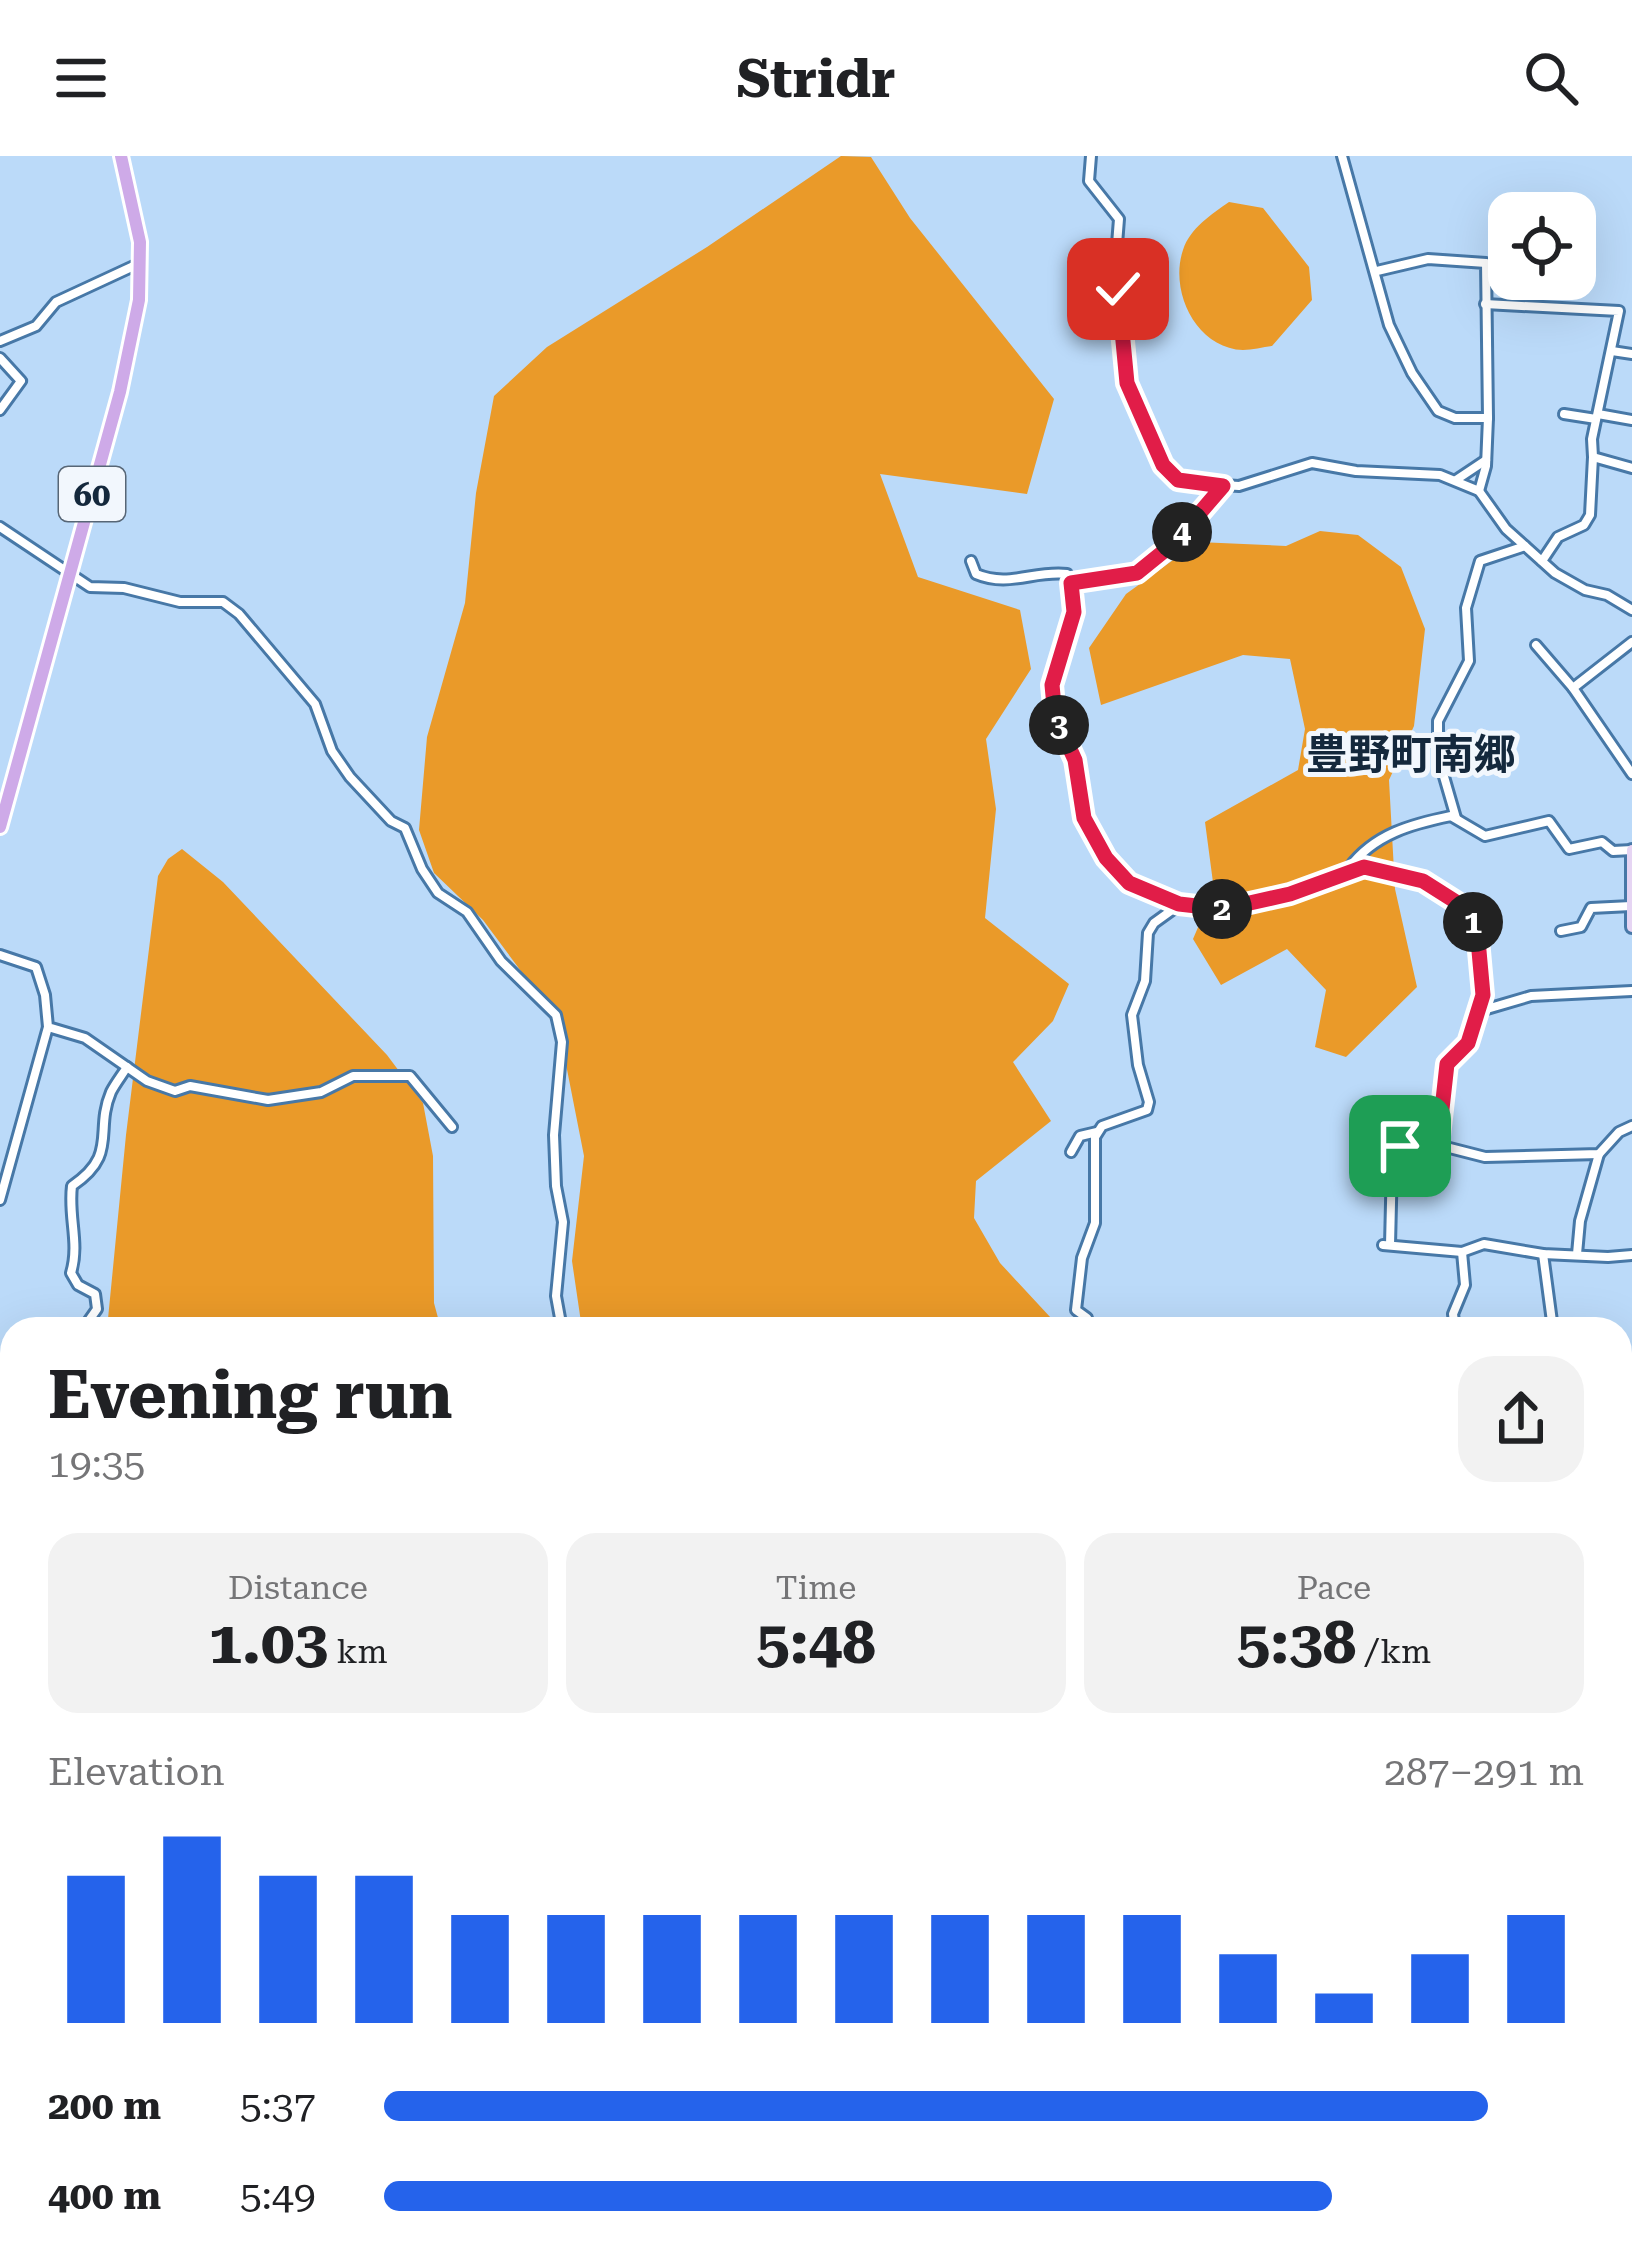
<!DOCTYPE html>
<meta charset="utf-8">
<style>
body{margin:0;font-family:"Roboto Serif","Noto Sans JP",serif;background:#f2f2f2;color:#202124;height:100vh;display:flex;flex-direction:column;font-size:45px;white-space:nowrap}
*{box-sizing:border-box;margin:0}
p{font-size:39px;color:#757577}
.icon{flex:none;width:66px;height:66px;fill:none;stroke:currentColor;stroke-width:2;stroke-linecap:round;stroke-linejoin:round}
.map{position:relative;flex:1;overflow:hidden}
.details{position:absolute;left:0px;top:1161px;width:1632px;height:951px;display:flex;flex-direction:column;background:#fff;border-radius:36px 36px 0 0;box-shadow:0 12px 48px #0002}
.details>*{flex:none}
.buttons{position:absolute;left:1488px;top:36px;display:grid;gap:24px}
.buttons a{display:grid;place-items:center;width:108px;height:108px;border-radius:24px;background:#fff;box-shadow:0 12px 48px #0002;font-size:60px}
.pin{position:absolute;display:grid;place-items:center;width:102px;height:102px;color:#fff;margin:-51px;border-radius:24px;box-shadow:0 6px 18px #0006}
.km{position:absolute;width:60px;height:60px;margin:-30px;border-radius:50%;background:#222;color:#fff;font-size:33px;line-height:60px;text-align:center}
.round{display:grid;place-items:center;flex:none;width:126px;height:126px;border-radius:36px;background:#f2f2f2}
.headline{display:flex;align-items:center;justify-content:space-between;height:204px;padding:0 48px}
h1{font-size:66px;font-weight:700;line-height:90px}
.metrics{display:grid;grid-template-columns:repeat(3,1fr);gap:18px;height:204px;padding:12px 48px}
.metrics div{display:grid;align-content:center;border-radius:30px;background:#f2f2f2;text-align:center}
.metrics b{font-size:60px;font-weight:700}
.metrics small{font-size:33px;font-weight:400}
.metrics p{font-size:33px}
.chart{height:336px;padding:24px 48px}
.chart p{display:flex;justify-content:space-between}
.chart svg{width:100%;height:216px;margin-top:12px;stroke:#2563eb;stroke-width:6}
ul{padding:0 48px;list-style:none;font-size:39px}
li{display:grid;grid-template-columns:192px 144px 1fr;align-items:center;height:90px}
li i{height:30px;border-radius:15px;background:#2563eb}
header{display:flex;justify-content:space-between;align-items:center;height:156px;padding:0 48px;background:#fff;font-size:54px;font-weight:700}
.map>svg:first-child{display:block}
.green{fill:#ea9a29}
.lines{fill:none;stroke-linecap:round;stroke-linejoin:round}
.stream{stroke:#c94967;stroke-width:3}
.river{stroke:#c94967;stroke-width:16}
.pedestrian-casing{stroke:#4778a7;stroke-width:12}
.minor-casing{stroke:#4778a7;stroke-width:14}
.tertiary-casing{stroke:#4778a7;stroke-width:15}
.secondary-casing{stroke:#4778a7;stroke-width:16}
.primary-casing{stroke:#fff;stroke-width:18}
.pedestrian{stroke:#fff;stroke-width:6}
.minor{stroke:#fff;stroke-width:8}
.tertiary{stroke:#fff;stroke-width:9}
.secondary{stroke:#e6d5f3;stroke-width:10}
.primary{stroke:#ceaae8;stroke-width:12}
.rail-casing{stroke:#59728a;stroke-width:8}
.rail{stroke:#f2f7fd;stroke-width:3;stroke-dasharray:9;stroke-linecap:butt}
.route-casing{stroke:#fff;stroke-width:24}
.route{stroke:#e11d48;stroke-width:15}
.labels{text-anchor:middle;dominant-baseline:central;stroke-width:10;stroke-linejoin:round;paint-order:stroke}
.shield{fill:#f2f7fd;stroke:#576676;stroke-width:3}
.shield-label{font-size:33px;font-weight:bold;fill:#14283c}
.quarter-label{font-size:42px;font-weight:bold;fill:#14283c;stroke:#f2f7fd}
</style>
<header><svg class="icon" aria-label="menu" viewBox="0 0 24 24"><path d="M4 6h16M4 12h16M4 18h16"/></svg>Stridr<svg class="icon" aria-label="search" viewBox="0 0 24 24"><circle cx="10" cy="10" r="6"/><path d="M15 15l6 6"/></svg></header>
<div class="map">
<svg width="1632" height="2111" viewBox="0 0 1632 2111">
<rect width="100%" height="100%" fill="#bbdaf9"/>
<g class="green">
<path d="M841 0 871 1 910 62 1054 243 1027 338 880 318 918 421 1020 454 1031 513 986 583 996 653 985 762 1069 828 1053 865 1013 906 1051 965 976 1025 974 1062 1000 1107 1051 1162 1054 1173H582L572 1105 584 1000 562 888 538 838 483 764 434 717 419 674 427 581 465 447 476 337 494 240 547 191 707 91Z"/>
<path d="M1229 46 1263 52 1309 111 1312 144 1272 190C1263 191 1252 194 1243 194 1196 192 1169 135 1183 94 1190 72 1212 58 1229 46Z"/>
<path d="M1320 375 1358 379 1401 411 1425 473 1414 570 1389 624 1395 733 1417 831 1346 901 1315 891 1326 834 1287 793 1221 829 1193 783 1214 734 1205 666 1298 614 1305 573 1290 503 1243 499 1101 549 1089 492 1126 438 1198 386 1286 390Z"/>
<path d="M182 693 223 726 387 899 423 947 433 1000 434 1147 441 1173H107L126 979 158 720 168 703Z"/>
<path d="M12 1959V2100H515L530 2111H0V1960Z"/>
<path d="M892 2100H1312V2111H885Z"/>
</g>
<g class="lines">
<path class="stream" d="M0 1986 12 1988"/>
<g class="river">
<path d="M0 1235 12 1240"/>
<path d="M1620 1884 1632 1874"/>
<path d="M869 2111 877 2100"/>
</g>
<defs>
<g id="pedestrian">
<path d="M1102 2111 1116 2105"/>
<path d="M1119 2111 1116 2105 1124 2100"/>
</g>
<g id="minor">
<path d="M1091 0 1089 25 1119 63 1115 114 1127 227 1171 320 1190 327 1239 330 1312 307 1356 315 1440 319 1479 335 1506 373 1555 417 1585 434 1607 439 1632 454"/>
<path d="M1342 0 1389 169 1412 217 1438 255 1455 262H1488"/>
<path d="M1377 115 1428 103 1486 107 1488 262 1486 310 1479 335"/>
<path d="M1485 148 1619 155 1592 283 1593 301"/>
<path d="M0 185 36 170 56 146 138 108"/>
<path d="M1612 195 1632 198"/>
<path d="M0 202 21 225 0 254"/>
<path d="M1564 258 1596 263"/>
<path d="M1598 258 1632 264"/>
<path d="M1456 324 1486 304"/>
<path d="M1223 330 1174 387 1137 417 1071 427 1072 470 1059 498 1052 529 1055 559 1075 604 1084 662 1106 702 1129 727 1179 749 1223 753 1290 738 1363 711 1423 725 1464 751 1478 785 1483 840 1468 887 1446 909 1438 989 1400 990 1392 1005 1390 1089"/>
<path d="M0 371 90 431 124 432 180 446H223L239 458 315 548 332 595 350 621 391 665 405 672 422 713 438 737 467 756 501 805 556 859 562 886 554 979 556 1030 563 1066 556 1140 562 1173"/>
<path d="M971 405 976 418C1009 432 1034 414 1067 418L1071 427"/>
<path d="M1542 405 1558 381 1584 369 1590 359 1593 301 1632 312"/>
<path d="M1536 489 1573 532 1632 486"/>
<path d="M1573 532 1632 618"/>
<path d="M1456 662 1438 600V565L1469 505 1466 452 1480 405 1525 390"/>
<path d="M1349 712C1374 678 1412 668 1451 660L1485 680 1549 665 1569 693 1602 686 1613 695 1632 694"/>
<path d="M1561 775 1581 771 1591 752 1631 750"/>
<path d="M0 799 36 811 45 839 48 871 85 882 147 925 175 935 190 930 268 944 321 936 353 920H410L452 971"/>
<path d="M1480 855 1531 840 1632 835"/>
<path d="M1438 989 1485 1001 1599 998 1619 976 1632 970"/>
<path d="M1071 996 1080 980 1097 976"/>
<path d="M0 1044 48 871"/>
<path d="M1383 1089 1462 1096 1484 1088 1543 1098 1608 1101 1632 1099"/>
<path d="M1543 1098 1553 1173"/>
<path d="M1577 1098 1580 1065 1599 998"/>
<path d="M1087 1162 1076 1154 1082 1102 1095 1067V981L1102 970 1147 954 1149 946 1138 909 1132 859 1145 825 1148 777 1154 767 1179 749"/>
<path d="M83 1173 97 1153 95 1138 78 1129 71 1117C80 1087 68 1061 72 1030 119 998 94 976 111 936 115 928 122 919 127 911"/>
<path d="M1455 1173 1453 1158 1465 1129 1462 1096"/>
<path d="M0 1217 12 1220"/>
<path d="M1620 1383 1632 1384"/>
<path d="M0 1672 12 1671"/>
<path d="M0 1755 9 1792 0 1809"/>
<path d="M1620 1872 1632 1862"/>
<path d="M0 1873V1881"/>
<path d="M1620 1892 1632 1884"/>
<path d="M1620 2022 1632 2030"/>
<path d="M0 2062H12"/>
<path d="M0 2097 14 2111"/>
<path d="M455 2100 506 2111"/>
<path d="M222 2111 248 2100"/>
<path d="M656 2111 672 2100"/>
<path d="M1366 2111 1368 2100"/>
</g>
<g id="tertiary">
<path d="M0 1511 12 1512"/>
<path d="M1321 2100V2111"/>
</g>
<path id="secondary" d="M1632 694V771"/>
<path id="primary" d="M0 671 120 236 139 144 140 86 121 0"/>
</defs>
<use href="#pedestrian" class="pedestrian-casing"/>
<use href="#minor" class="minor-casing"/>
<use href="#tertiary" class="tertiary-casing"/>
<use href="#secondary" class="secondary-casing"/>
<use href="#primary" class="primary-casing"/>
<use href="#pedestrian" class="pedestrian"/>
<use href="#minor" class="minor"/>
<use href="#tertiary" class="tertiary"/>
<use href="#secondary" class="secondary"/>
<use href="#primary" class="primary"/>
<defs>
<g id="rail">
<path d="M1620 1551 1632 1491"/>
<path d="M1508 2111 1510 2100"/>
</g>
</defs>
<use href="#rail" class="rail-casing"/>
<use href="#rail" class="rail"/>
</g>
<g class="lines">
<defs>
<path id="route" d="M1118 133 1127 227 1163 309 1178 324 1223 330 1174 387 1137 417 1071 427 1074 456 1052 529 1055 560 1075 604 1084 662 1106 702 1129 727 1179 748 1223 753 1290 738 1364 711 1423 725 1464 751 1478 784 1483 839 1468 887 1447 908 1438 989 1400 990"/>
</defs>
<use href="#route" class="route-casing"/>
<use href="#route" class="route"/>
</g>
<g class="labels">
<rect class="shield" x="59" y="311" width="66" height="54" rx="9"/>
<g class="shield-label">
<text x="92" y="338">60</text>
</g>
<g class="quarter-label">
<text x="1411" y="598">豊野町南郷</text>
</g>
</g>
</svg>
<div class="buttons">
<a><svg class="icon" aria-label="locate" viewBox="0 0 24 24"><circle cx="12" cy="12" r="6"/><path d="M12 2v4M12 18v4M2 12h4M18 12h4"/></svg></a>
</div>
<div class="pin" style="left:1400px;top:990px;background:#1e9e55"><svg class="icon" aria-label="arrive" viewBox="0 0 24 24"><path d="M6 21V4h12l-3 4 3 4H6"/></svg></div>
<div class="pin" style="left:1118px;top:133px;background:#d93025"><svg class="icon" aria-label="check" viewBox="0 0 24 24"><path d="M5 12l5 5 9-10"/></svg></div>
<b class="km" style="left:1473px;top:766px">1</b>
<b class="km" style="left:1222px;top:753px">2</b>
<b class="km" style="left:1059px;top:569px">3</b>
<b class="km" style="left:1182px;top:376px">4</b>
<section class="details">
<div class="headline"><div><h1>Evening run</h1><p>19:35</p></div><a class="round"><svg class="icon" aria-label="share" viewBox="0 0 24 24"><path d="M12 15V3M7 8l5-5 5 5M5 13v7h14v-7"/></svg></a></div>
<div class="metrics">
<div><p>Distance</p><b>1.03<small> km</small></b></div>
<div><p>Time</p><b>5:48</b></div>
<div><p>Pace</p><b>5:38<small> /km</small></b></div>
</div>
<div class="chart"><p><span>Elevation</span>287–291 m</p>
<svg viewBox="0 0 160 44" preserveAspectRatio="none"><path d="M5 44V14M15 44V6M25 44V14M35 44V14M45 44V22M55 44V22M65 44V22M75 44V22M85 44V22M95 44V22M105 44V22M115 44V22M125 44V30M135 44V38M145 44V30M155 44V22"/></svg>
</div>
<ul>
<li><b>200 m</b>5:37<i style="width:92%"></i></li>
<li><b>400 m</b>5:49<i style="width:79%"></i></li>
</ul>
</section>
</div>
